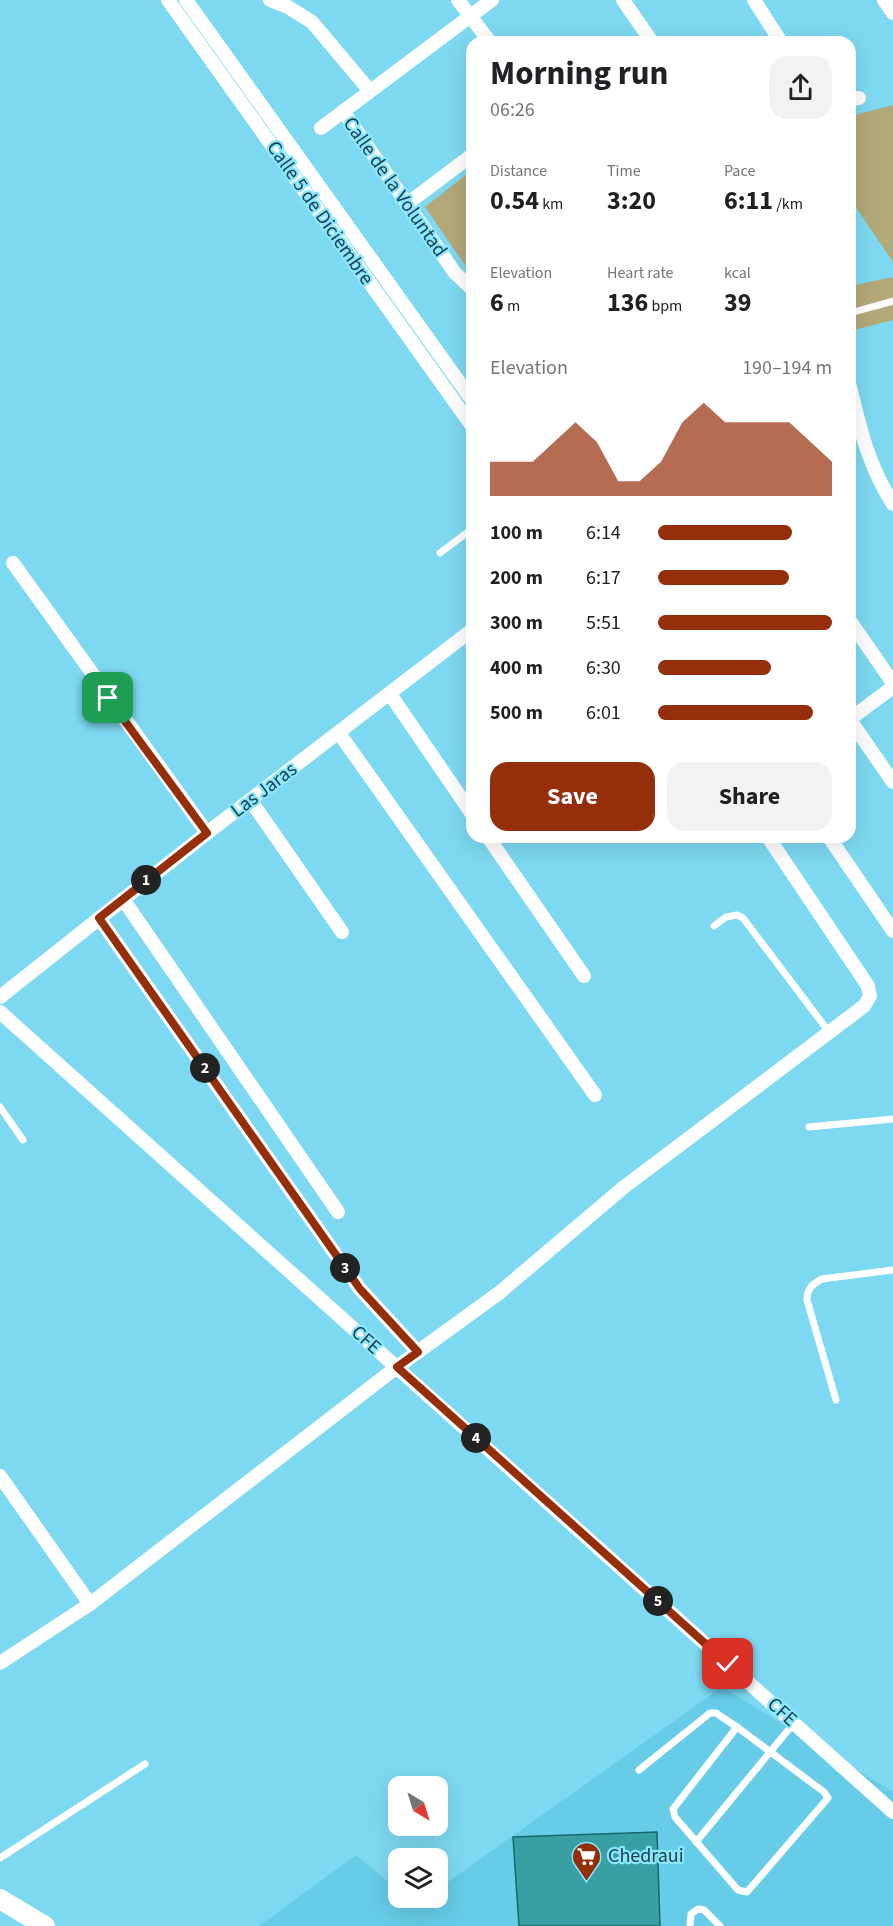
<!DOCTYPE html>
<meta charset="utf-8">
<style>
body{margin:0;font-family:"Source Sans 3",sans-serif;background:#f2f2f2;color:#202124;height:100vh;display:flex;flex-direction:column;font-size:22px;white-space:nowrap}
*{box-sizing:border-box;margin:0}
p{font-size:20px;color:#757577}
.icon{flex:none;width:33px;height:33px;fill:none;stroke:currentColor;stroke-width:2;stroke-linecap:round;stroke-linejoin:round}
.map{position:relative;flex:1;overflow:hidden}
.drawer{position:absolute;left:466px;top:36px;width:390px;height:807px;display:flex;flex-direction:column;background:#fff;border-radius:18px;box-shadow:0 6px 24px #0002}
.drawer>*{flex:none}
.needle{width:39px;rotate:142deg}
.tools{position:absolute;left:388px;top:1776px;display:grid;gap:12px}
.tools a{display:grid;place-items:center;width:60px;height:60px;border-radius:12px;background:#fff;box-shadow:0 6px 24px #0002;font-size:30px}
.pin{position:absolute;display:grid;place-items:center;width:51px;height:51px;color:#fff;margin:-26px;border-radius:12px;box-shadow:0 3px 9px #0006}
.km{position:absolute;width:30px;height:30px;margin:-15px;border-radius:50%;background:#222;color:#fff;font-size:16px;line-height:30px;text-align:center}
.round{display:grid;place-items:center;flex:none;width:63px;height:63px;border-radius:18px;background:#f2f2f2}
.summary{display:flex;align-items:center;justify-content:space-between;height:102px;padding:0 24px}
h1{font-size:33px;font-weight:700;line-height:45px}
.metrics{display:grid;grid-template-columns:repeat(3,1fr);gap:9px;height:102px;padding:6px 24px}
.metrics div{display:grid;align-content:center}
.metrics b{font-size:26px;font-weight:700}
.metrics small{font-size:16px;font-weight:400}
.metrics p{font-size:16px}
.chart{height:168px;padding:12px 24px}
.chart p{display:flex;justify-content:space-between}
.chart svg{width:100%;height:108px;margin-top:6px;fill:#952e0a;opacity:.7}
.action{display:flex;gap:12px;margin-top:auto;padding:12px 24px}
.action a{flex:1;height:69px;border-radius:18px;background:#952e0a;color:#fff;font-size:24px;font-weight:700;line-height:69px;text-align:center}
.action a+a{background:#f2f2f2;color:#202124}
ul{padding:0 24px;list-style:none;font-size:20px}
li{display:grid;grid-template-columns:96px 72px 1fr;align-items:center;height:45px}
li i{height:15px;border-radius:8px;background:#952e0a}
.map>svg:first-child{display:block}
.built{fill:#66cce7}
.green{fill:#b3a878}
.building{fill:#38a0a3;stroke:#15696b;stroke-width:1.5}
.lines{fill:none;stroke-linecap:round;stroke-linejoin:round}
.lane{stroke:#fff;stroke-width:7}
.street{stroke:#fff;stroke-width:14}
.secondary{stroke:#fff;stroke-width:20}
.route-casing{stroke:#fff;stroke-width:12}
.route{stroke:#952e0a;stroke-width:8}
.labels{text-anchor:middle;dominant-baseline:central;stroke-width:4.5;stroke-linejoin:round;paint-order:stroke}
.street-label{font-size:20px;fill:#1c434d;stroke:#8ae6ff}
.poi-label{font-size:20px;fill:#1c434d;stroke:#8ae6ff;text-anchor:start}
</style>
<div class="map">
<svg width="893" height="1926" viewBox="0 0 893 1926">
<rect width="100%" height="100%" fill="#7dd9f1"/>
<path class="built" d="M722 1687 893 1792V1926H259L356 1855 399 1891V1898H406L416 1905 426 1898H438V1889Z"/>
<g class="green">
<path d="M893 105V262L851 200V116Z"/>
<path d="M472 170V269L469 271 425 207Z"/>
<path d="M893 277V320L854 330 851 325 850 286Z"/>
</g>
<path class="building" d="M657 1832 660 1926H519L513 1837Z"/>
<g class="lines">
<g class="lane">
<path d="M850 313 893 301"/>
<path d="M440 553 472 529"/>
<path d="M714 926 726 917 737 915 743 918 829 1032"/>
<path d="M0 1107 23 1140"/>
<path d="M809 1127 893 1119"/>
<path d="M836 1400 807 1300C807 1289 812 1284 822 1279L893 1270"/>
<path d="M737 1727 824 1792 828 1798 747 1892 738 1890 675 1817 673 1809Z"/>
<path d="M639 1770 710 1713H716L737 1727"/>
<path d="M696 1842 794 1723"/>
<path d="M0 1858 145 1764"/>
<path d="M690 1926 691 1914 698 1909 704 1910 720 1926"/>
</g>
<g class="street">
<path d="M168 0 472 426"/>
<path d="M186 0 472 400"/>
<path d="M270 0 288 7 312 22 370 91"/>
<path d="M458 0 490 42"/>
<path d="M623 0 652 42"/>
<path d="M754 0 781 42"/>
<path d="M884 0 893 13"/>
<path d="M850 99 859 98"/>
<path d="M343 111 455 273 472 289"/>
<path d="M321 128 492 0"/>
<path d="M407 204 472 155"/>
<path d="M850 387C860 429 869 467 893 504"/>
<path d="M13 563 207 833"/>
<path d="M850 621 893 683"/>
<path d="M390 694 472 814"/>
<path d="M850 719 893 687"/>
<path d="M850 720 893 782"/>
<path d="M339 733 595 1095"/>
<path d="M251 801 342 932"/>
<path d="M488 837 584 976"/>
<path d="M829 837 893 931"/>
<path d="M123 899 338 1212"/>
<path d="M99 918 360 1289 418 1352"/>
<path d="M0 997 207 833 472 630"/>
<path d="M0 1012 893 1812"/>
<path d="M0 1476 90 1604"/>
<path d="M0 1663 90 1604 397 1367 499 1293 624 1187 864 1006 870 996 868 986 768 837"/>
</g>
<path class="secondary" d="M0 1899 45 1926"/>
</g>
<g class="lines">
<defs>
<path id="route" d="M108 698 207 833 99 918 360 1289 418 1352 397 1367 728 1664"/>
</defs>
<use href="#route" class="route-casing"/>
<use href="#route" class="route"/>
</g>
<defs>
<symbol id="supermarket-pin" viewBox="-11 -11 22 30"><path d="M0 17L-7.5 6A9.5 9.5 0 1 1 7.5 6Z" fill="#952e0a" stroke="#8ae6ff"/><path d="M-6-5.5h2.5l.6 2H6L4.5 2H-2.5L-4.4-4H-6ZM-1.5 3.2a1.3 1.3 0 1 0 .1 0ZM3 3.2a1.3 1.3 0 1 0 .1 0Z" fill="#fff"/></symbol>
</defs>
<g fill-rule="evenodd">
<use href="#supermarket-pin" x="570" y="1840" width="33" height="45"/>
</g>
<g class="labels">
<g class="street-label">
<text transform="translate(395 187) rotate(55)">Calle de la Voluntad</text>
<text transform="translate(320 213) rotate(55)">Calle 5 de Diciembre</text>
<text transform="translate(264 790) rotate(-37)">Las Jaras</text>
<text transform="translate(366 1340) rotate(42)">CFE</text>
<text transform="translate(782 1712) rotate(42)">CFE</text>
</g>
<g class="poi-label">
<text x="608" y="1856">Chedraui</text>
</g>
</g>
</svg>
<div class="tools">
<a><svg class="needle" viewBox="-14 -14 28 28"><path d="M0-13l5 13h-10z" fill="#e53935"/><path d="M0 13l5-13h-10z" fill="#757577"/></svg></a>
<a><svg class="icon" aria-label="layers" viewBox="0 0 24 24"><path d="M12 4l9 5-9 5-9-5zM3 14l9 5 9-5"/></svg></a>
</div>
<div class="pin" style="left:108px;top:698px;background:#1e9e55"><svg class="icon" aria-label="arrive" viewBox="0 0 24 24"><path d="M6 21V4h12l-3 4 3 4H6"/></svg></div>
<div class="pin" style="left:728px;top:1664px;background:#d93025"><svg class="icon" aria-label="check" viewBox="0 0 24 24"><path d="M5 12l5 5 9-10"/></svg></div>
<b class="km" style="left:146px;top:880px">1</b>
<b class="km" style="left:205px;top:1068px">2</b>
<b class="km" style="left:345px;top:1268px">3</b>
<b class="km" style="left:476px;top:1438px">4</b>
<b class="km" style="left:658px;top:1601px">5</b>
<section class="drawer">
<div class="summary"><div><h1>Morning run</h1><p>06:26</p></div><a class="round"><svg class="icon" aria-label="share" viewBox="0 0 24 24"><path d="M12 15V3M7 8l5-5 5 5M5 13v7h14v-7"/></svg></a></div>
<div class="metrics">
<div><p>Distance</p><b>0.54<small> km</small></b></div>
<div><p>Time</p><b>3:20</b></div>
<div><p>Pace</p><b>6:11<small> /km</small></b></div>
</div>
<div class="metrics">
<div><p>Elevation</p><b>6<small> m</small></b></div>
<div><p>Heart rate</p><b>136<small> bpm</small></b></div>
<div><p>kcal</p><b>39</b></div>
</div>
<div class="chart"><p><span>Elevation</span>190–194 m</p>
<svg viewBox="0 0 160 44" preserveAspectRatio="none"><path d="M0 44V30L10 30L20 30L30 22L40 14L50 22L60 38L70 38L80 30L90 14L100 6L110 14L120 14L130 14L140 14L150 22L160 30V44z"/></svg>
</div>
<ul>
<li><b>100 m</b>6:14<i style="width:77%"></i></li>
<li><b>200 m</b>6:17<i style="width:75%"></i></li>
<li><b>300 m</b>5:51<i style="width:100%"></i></li>
<li><b>400 m</b>6:30<i style="width:65%"></i></li>
<li><b>500 m</b>6:01<i style="width:89%"></i></li>
</ul>
<div class="action"><a>Save</a><a>Share</a></div>
</section>
</div>
